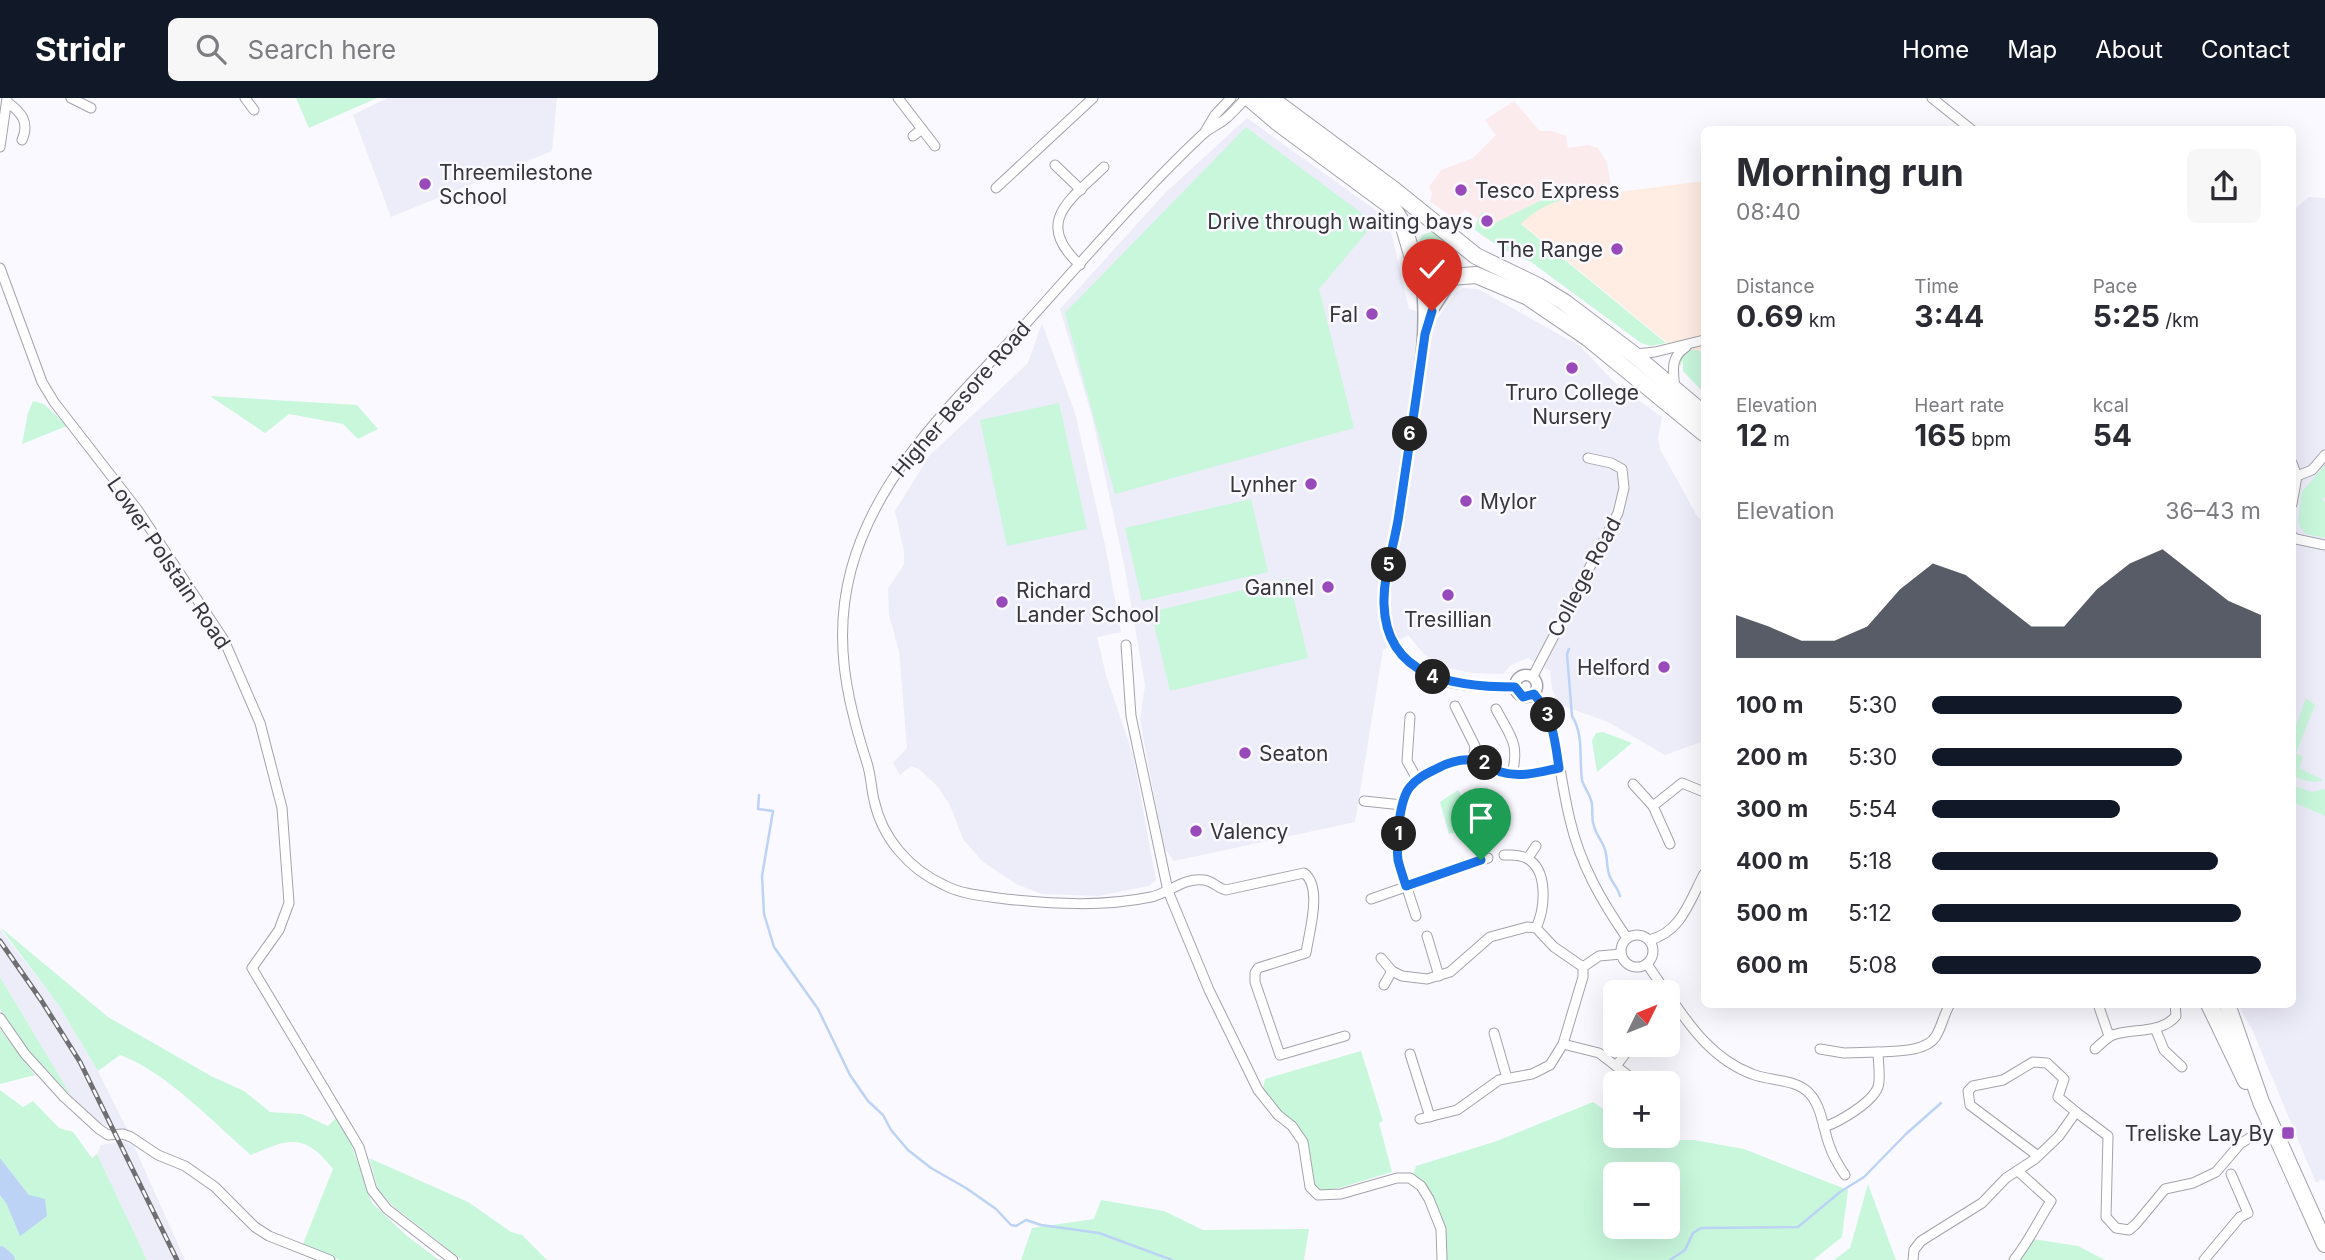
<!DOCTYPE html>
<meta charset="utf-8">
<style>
body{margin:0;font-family:Inter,sans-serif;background:#f7f7f7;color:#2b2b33;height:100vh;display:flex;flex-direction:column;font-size:26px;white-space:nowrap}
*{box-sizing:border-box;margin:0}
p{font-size:23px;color:#7c7c81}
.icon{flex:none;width:38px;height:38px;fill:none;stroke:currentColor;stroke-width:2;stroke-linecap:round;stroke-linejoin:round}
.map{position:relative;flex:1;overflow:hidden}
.panel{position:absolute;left:1701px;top:28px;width:595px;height:882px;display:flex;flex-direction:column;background:#fff;border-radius:10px;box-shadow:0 7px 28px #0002}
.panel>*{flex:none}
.needle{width:46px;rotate:47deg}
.controls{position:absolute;left:1603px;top:882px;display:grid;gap:14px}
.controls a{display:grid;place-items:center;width:77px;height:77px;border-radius:10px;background:#fff;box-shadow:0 7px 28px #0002;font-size:35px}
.pin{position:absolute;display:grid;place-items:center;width:60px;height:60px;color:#fff;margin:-72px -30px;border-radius:50% 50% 50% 0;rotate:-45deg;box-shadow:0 0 7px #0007}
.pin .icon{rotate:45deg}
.km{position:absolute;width:35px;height:35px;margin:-18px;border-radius:50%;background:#222;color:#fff;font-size:19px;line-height:35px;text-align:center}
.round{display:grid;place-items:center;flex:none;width:74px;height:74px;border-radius:10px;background:#f7f7f7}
.headline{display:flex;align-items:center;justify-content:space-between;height:119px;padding:0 35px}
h1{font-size:38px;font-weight:700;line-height:52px}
.figures{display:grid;grid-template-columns:repeat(3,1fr);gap:10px;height:119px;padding:7px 35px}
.figures div{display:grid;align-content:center}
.figures b{font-size:30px;font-weight:700}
.figures small{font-size:19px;font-weight:400}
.figures p{font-size:19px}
.chart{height:196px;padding:14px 35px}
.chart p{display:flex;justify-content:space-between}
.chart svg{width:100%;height:126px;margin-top:7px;fill:#111827;opacity:.7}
ul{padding:0 35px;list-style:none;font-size:23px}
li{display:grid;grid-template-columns:112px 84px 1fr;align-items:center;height:52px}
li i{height:18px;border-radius:9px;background:#111827}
header{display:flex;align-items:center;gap:42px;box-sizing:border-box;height:98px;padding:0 35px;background:#111827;color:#fff}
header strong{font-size:33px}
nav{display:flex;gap:38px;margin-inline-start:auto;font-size:24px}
.search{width:490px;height:63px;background:#f7f7f7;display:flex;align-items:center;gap:18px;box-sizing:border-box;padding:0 24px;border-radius:10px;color:#7c7c81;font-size:26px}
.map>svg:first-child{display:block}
.commercial{fill:#fcebed}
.industrial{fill:#ffece3}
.built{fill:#edecf9}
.green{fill:#c8f7dc;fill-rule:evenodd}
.water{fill:#bcd3f6}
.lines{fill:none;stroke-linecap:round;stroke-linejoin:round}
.stream{stroke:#bcd3f6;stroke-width:2.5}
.river{stroke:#bcd3f6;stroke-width:16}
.minor-casing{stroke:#a4a3ac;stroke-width:11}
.tertiary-casing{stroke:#a4a3ac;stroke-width:13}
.trunk-casing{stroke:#a4a3ac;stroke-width:18}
.minor{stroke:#fff;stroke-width:9}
.tertiary{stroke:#fff;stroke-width:10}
.trunk{stroke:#fff;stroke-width:16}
.rail-casing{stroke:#6f6e72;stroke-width:5}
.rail{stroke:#faf9ff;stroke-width:2.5;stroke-dasharray:8;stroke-linecap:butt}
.route-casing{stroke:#fff;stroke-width:14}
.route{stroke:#1a73e8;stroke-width:9}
.poi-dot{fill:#994aba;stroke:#faf9ff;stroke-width:2.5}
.labels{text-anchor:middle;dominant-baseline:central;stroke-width:5;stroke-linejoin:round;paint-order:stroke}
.poi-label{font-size:21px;fill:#37363a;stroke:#faf9ff;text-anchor:end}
.street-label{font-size:21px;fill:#37363a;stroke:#faf9ff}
</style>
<header>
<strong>Stridr</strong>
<div class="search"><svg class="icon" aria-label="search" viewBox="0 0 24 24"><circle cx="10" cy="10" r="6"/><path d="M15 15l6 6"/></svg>Search here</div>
<nav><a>Home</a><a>Map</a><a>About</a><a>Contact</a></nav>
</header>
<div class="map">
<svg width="2325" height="1162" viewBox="0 0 2325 1162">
<rect width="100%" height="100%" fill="#faf9ff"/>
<path class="commercial" d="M1514 3 1540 33H1552L1566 38 1568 50 1588 47 1598 50 1607 65 1612 94 1557 102 1535 113 1521 125 1512 118 1492 127 1487 141 1475 132 1478 121 1465 112 1460 117H1449L1430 103 1432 95 1429 89 1441 72 1473 60 1496 37 1485 22Z"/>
<path class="industrial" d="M1704 83V275L1521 125 1535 113 1557 102Z"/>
<g class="built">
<path d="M388 0H557L552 53 391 119 353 17 312 36Z"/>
<path d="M1247 20 1381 116 1390 129 1409 211 1438 220 1455 196 1463 190 1478 191 1580 248 1617 287 1662 319 1658 340 1660 351 1697 418 1704 425V643L1665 657 1608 624 1558 606 1552 591 1550 573 1528 560 1511 567 1503 576 1471 575 1444 569 1424 556 1408 537 1383 552 1355 724 1174 763 1164 750 1140 622 1145 587 1123 461 1092 318 1060 211 1165 95Z"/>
<path d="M2309 99 2325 100V1084L2322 1081 2316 1085 2252 931 2238 907 2292 906V113Z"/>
<path d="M1042 225 1075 315 1105 447 1121 534 1097 539 1106 577 1133 657 1156 782 1149 788 1098 798 1042 796 1016 786 982 763 963 741 950 707 937 688 919 671 911 668 900 677 893 665 907 650 899 553 889 517 888 491 904 466V454L895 413 929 358 1028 265Z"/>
<path d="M0 831 58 906 98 973 128 1033 100 1026 72 999 0 879Z"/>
<path d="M124 1043 134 1048 185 1162H147L97 1056 101 1047Z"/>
</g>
<g class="green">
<path d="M296 0H377L309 30Z"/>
<path d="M1246 29 1368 120 1366 135 1319 191 1354 330 1115 396 1065 215Z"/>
<path d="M1611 89 1612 94C1577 98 1547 100 1521 126L1666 245 1651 248 1641 245 1531 164 1501 150 1475 132C1475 126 1479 118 1483 114L1486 117 1480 120 1481 125 1487 129 1548 99Z"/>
<path d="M1431 134 1437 136 1456 152 1457 163 1450 169 1434 170 1421 162 1418 145 1422 137Z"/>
<path d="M1690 251 1700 253 1704 258V295L1683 273V262L1680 268 1677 264 1679 259Z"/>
<path d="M210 298 357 307 378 331 358 341 343 326 289 316 265 335Z"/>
<path d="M33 303 44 306 67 328 22 346 28 315Z"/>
<path d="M1059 305 1087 431 1007 448 980 322Z"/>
<path d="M2325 367V399L2322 402 2325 404V440L2306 436 2300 429 2298 423 2302 394Z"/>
<path d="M1251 401 1268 474 1142 503 1125 430Z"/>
<path d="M1289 481 1308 560 1170 593 1151 514Z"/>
<path d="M2306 600 2315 607 2296 655 2303 659 2299 670 2323 682C2313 686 2303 682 2293 678V637Z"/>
<path d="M1603 634 1632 645 1597 674 1592 643 1596 635Z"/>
<path d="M2292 687 2312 694 2325 691V718L2293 704Z"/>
<path d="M1458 692 1480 726 1473 732 1466 726 1456 730 1457 734 1449 736 1440 704Z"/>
<path d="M0 829 108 919 211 978 244 993 270 1014 302 1016 328 1028 338 1018 349 1040 372 1105 407 1138 439 1162H340L303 1146 333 1071C305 1035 289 1040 251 1057 214 1025 165 973 120 957L98 973 58 906Z"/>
<path d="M0 879 72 999 26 949 0 911Z"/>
<path d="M0 931 35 977 0 986Z"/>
<path d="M1361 953 1383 1023 1379 1025 1392 1074 1339 1090 1320 1093 1314 1087 1308 1044 1263 991 1265 981Z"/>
<path d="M0 992 23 1009 33 1003 59 1030 73 1034 92 1060 97 1056 147 1162H0V1097L6 1105 20 1138 29 1097 0 1060Z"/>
<path d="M1593 1004 1615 1019V1038H1642L1648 1042H1694L1744 1051 1848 1092 1842 1139 1813 1162H1440L1441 1131 1412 1079 1416 1068 1497 1043ZM1615 1076H1668V1129H1615Z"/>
<path d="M369 1060 468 1104 511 1134 522 1137 547 1162H462L392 1107 378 1091Z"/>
<path d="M1868 1086 1896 1162H1834L1850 1150Z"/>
<path d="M1101 1102 1164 1113 1203 1132 1309 1131 1304 1162H1021L1032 1130 1094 1121Z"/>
<path d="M2033 1141 2078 1148 2105 1162H2021Z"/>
</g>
<path class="water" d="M0 1060 29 1097 45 1101 47 1118 20 1138 6 1105 0 1097Z"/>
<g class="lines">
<g class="stream">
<path d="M1569 551 1567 556 1572 618C1584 637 1579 661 1582 682 1584 690 1592 699 1592 707 1593 715 1591 720 1594 728 1596 737 1603 744 1605 752 1608 761 1606 770 1610 779 1613 786 1618 790 1620 798"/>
<path d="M759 697 758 711 773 713 762 778 764 816 774 849 818 911 850 977 868 1003 883 1017 891 1032 908 1052 931 1070 966 1090 996 1111 1011 1127 1016 1128 1026 1122 1041 1127 1099 1135 1172 1162"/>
<path d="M1670 1162 1685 1152 1693 1135 1701 1130 1798 1129 1840 1094 1864 1079 1906 1036 1941 1005"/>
</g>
<path class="river" d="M0 1156 7 1162"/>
<defs>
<g id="minor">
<path d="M71 0 91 10"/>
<path d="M245 0 254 12"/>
<path d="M898 0 935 48"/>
<path d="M1246 0C1239 7 1232 16 1224 22 1217 27 1209 31 1203 36 1135 100 1075 172 1012 241 948 310 876 378 851 472 833 540 846 600 867 665 871 677 871 690 874 702 882 740 909 771 944 787 963 797 985 798 1006 801 1054 806 1103 809 1151 799 1169 795 1184 779 1204 782 1213 783 1217 790 1226 792L1304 775C1323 789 1309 834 1306 855L1258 870 1255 875V884L1280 957 1345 938"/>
<path d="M1932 0 1972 32"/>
<path d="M7 4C21 14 30 24 22 42"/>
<path d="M1206 32 1215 17 1231 0"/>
<path d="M913 38 922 31"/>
<path d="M0 49 7 0"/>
<path d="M1055 67 1081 92"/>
<path d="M996 90 1093 0"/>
<path d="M1080 167C1033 124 1070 102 1104 69"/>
<path d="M0 170 42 284 54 304 137 411 224 542 260 625 282 710 289 805 279 832 252 870 359 1049 372 1092 387 1111 453 1162"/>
<path d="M1635 256 1655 254 1704 242"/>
<path d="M1675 290C1673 273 1670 259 1686 249"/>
<path d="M2292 365 2297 378 2292 406"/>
<path d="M2297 378 2312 372 2325 357"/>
<path d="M2292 438 2296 441 2325 447"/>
<path d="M1126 547 1131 618 1168 793 1209 892 1258 992 1278 1017 1292 1028 1303 1044 1310 1089 1318 1097 1341 1096 1397 1080H1410L1421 1088 1429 1101 1441 1131 1442 1162"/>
<path d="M1533 578 1618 415 1624 390 1622 371 1611 365 1588 360"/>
<path d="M1534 596 1545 612 1551 625C1559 657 1562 690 1570 722 1580 766 1602 804 1627 840"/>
<path d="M1455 608 1475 648 1473 662"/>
<path d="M1496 611C1510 638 1520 645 1512 676"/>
<path d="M1410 619 1407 663 1417 681"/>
<path d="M1633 686 1653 708"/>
<path d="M1364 703 1402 707"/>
<path d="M1670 746 1653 708 1682 685 1704 694"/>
<path d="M1504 757C1511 757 1519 756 1526 760 1549 771 1545 811 1536 830"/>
<path d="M1528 760 1536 748"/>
<path d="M1371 801 1488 760"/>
<path d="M1416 818 1398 762 1402 707 1405 696 1410 688 1417 681 1444 667 1457 662H1473L1500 674 1512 676 1529 677 1559 670"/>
<circle cx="1637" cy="853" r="16"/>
<path d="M1427 838 1439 878"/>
<path d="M1649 842C1681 835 1690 802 1704 776"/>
<path d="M1381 860 1392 873 1402 878 1427 881 1450 874 1490 839 1527 829 1536 830 1554 849 1583 869"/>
<path d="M1647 866 1666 894"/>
<path d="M1384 887 1392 873"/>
<path d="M1668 896C1690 929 1714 962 1752 976 1769 983 1795 981 1808 994 1822 1007 1823 1032 1830 1049 1833 1059 1839 1068 1845 1077"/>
<path d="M2098 906 2108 935 2112 937"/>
<path d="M0 920 25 956 64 999 99 1031 108 1037 123 1036 131 1039 158 1057 185 1068 215 1089 255 1129 269 1138 330 1162"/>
<path d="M2155 930 2164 952 2182 969"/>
<path d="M1494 935 1507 980"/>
<path d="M1563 946 1599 955 1638 985"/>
<path d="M1820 951 1844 955 1878 954"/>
<path d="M2095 951C2100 947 2107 939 2113 937 2133 930 2161 936 2176 918L2175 906"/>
<path d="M1410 956 1430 1019"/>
<path d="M1616 968 1632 947"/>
<path d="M2076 1014 2108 1038 2106 1119 2116 1130 2129 1132 2136 1126 2165 1091 2193 1085 2216 1074 2240 1046 2271 1026"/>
<path d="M1420 1021 1457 1012 1499 982 1532 976 1550 967 1563 946 1583 879V869L1599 858 1621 856"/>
<path d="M1824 1029C1839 1024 1872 1005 1878 989 1881 979 1878 965 1878 954 1895 953 1927 954 1936 938 1942 928 1944 916 1950 906"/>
<path d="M1913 1162 1914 1152 1921 1143 1982 1105 2006 1080 2035 1061 2059 1038 2076 1014 2058 999 2064 981 2047 965 2033 964 2003 982 1973 988 1968 993 1970 1007 2038 1058"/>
<path d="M2014 1162C2029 1143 2038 1123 2051 1103L2019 1074"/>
<path d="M2204 1162 2240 1119 2248 1115 2231 1076"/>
</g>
<g id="tertiary">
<path d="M1420 171C1429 230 1419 281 1410 339 1406 366 1403 392 1399 418 1393 457 1374 500 1391 538 1411 587 1469 589 1515 589"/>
<path d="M1427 228 1432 213 1454 179"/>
<circle cx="1526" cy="588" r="11"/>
</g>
<g id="trunk">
<path d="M1249 0 1277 24 1392 109 1403 126 1413 160 1420 171 1437 180 1476 177 1528 199 1588 240 1704 335"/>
<path d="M1270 0 1394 92 1476 158 1538 188 1564 204 1633 256 1704 316"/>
<path d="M2209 906 2246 983"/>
<path d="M2227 906 2261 1004 2325 1146"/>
</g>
</defs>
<use href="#minor" class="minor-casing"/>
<use href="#tertiary" class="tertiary-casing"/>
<use href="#trunk" class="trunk-casing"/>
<use href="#minor" class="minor"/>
<use href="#tertiary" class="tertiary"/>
<use href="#trunk" class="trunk"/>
<defs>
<path id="rail" d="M0 843 41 902 80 964 177 1162"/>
</defs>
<use href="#rail" class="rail-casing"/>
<use href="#rail" class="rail"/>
</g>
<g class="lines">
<defs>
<path id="route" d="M1432 213 1425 236C1417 296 1408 356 1399 416 1395 446 1383 476 1384 506 1386 581 1456 589 1515 589L1523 599 1534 596C1553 618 1555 643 1559 670 1540 674 1520 680 1501 674 1491 670 1483 663 1472 662 1459 661 1447 665 1436 671 1426 676 1417 680 1410 689 1399 702 1396 745 1398 762 1400 770 1403 779 1406 788L1481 762"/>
</defs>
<use href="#route" class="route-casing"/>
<use href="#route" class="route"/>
</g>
<g class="poi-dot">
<circle cx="425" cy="86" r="7"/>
<circle cx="1461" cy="92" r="7"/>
<circle cx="1487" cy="123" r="7"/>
<circle cx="1617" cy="151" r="7"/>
<circle cx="1372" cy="216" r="7"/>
<circle cx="1572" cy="270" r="7"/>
<circle cx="1311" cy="386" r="7"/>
<circle cx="1466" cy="403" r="7"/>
<circle cx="1328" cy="489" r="7"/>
<circle cx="1448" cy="497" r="7"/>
<circle cx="1002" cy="504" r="7"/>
<circle cx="1664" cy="569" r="7"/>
<circle cx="1245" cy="655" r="7"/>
<circle cx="1196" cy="733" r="7"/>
<rect x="2281" y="1028" width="14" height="14" rx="3.5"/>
</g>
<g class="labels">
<g class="poi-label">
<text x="439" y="74" text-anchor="start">Threemilestone<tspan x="439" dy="24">School</tspan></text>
<text x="1475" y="92" text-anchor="start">Tesco Express</text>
<text x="1473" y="123">Drive through waiting bays</text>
<text x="1603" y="151">The Range</text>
<text x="1358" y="216">Fal</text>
<text x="1572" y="294" text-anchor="middle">Truro College<tspan x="1572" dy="24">Nursery</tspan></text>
<text x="1297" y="386">Lynher</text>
<text x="1480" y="403" text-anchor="start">Mylor</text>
<text x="1314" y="489">Gannel</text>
<text x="1016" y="492" text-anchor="start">Richard<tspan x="1016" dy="24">Lander School</tspan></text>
<text x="1448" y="521" text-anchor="middle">Tresillian</text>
<text x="1650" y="569">Helford</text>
<text x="1259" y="655" text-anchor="start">Seaton</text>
<text x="1210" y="733" text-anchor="start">Valency</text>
<text x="2274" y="1035">Treliske Lay By</text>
</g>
<g class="street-label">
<text transform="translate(961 301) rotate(-49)">Higher Besore Road</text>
<text transform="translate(169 465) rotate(56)">Lower Polstain Road</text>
<text transform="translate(1584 479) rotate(-62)">College Road</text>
</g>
</g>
</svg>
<div class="controls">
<a><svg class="needle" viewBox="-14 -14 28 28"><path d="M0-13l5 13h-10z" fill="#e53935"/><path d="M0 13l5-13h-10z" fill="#7c7c81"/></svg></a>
<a>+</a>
<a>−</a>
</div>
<div class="pin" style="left:1481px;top:762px;background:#1e9e55"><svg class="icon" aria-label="arrive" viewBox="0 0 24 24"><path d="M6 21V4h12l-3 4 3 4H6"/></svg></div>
<div class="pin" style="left:1432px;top:213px;background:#d93025"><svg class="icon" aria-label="check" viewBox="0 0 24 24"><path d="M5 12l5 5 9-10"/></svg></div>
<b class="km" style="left:1399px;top:736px">1</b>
<b class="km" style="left:1485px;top:665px">2</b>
<b class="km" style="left:1548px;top:617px">3</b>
<b class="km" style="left:1433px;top:579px">4</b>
<b class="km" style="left:1389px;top:467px">5</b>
<b class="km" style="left:1410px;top:336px">6</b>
<section class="panel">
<div class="headline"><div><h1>Morning run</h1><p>08:40</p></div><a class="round"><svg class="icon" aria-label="share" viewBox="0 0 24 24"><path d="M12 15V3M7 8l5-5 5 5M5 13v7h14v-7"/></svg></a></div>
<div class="figures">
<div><p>Distance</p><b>0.69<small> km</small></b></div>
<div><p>Time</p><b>3:44</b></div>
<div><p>Pace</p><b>5:25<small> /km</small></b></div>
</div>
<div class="figures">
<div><p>Elevation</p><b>12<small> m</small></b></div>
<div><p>Heart rate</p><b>165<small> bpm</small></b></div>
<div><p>kcal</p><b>54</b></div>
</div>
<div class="chart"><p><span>Elevation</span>36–43 m</p>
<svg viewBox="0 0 160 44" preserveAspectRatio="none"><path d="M0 44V29L10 33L20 38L30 38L40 33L50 20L60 11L70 15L80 24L90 33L100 33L110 20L120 11L130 6L140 15L150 24L160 29V44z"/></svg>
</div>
<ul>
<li><b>100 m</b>5:30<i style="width:76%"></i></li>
<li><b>200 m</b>5:30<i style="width:76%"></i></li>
<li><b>300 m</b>5:54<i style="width:57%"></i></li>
<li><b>400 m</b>5:18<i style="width:87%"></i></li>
<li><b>500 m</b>5:12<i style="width:94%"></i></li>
<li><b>600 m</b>5:08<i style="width:100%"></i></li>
</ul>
</section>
</div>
